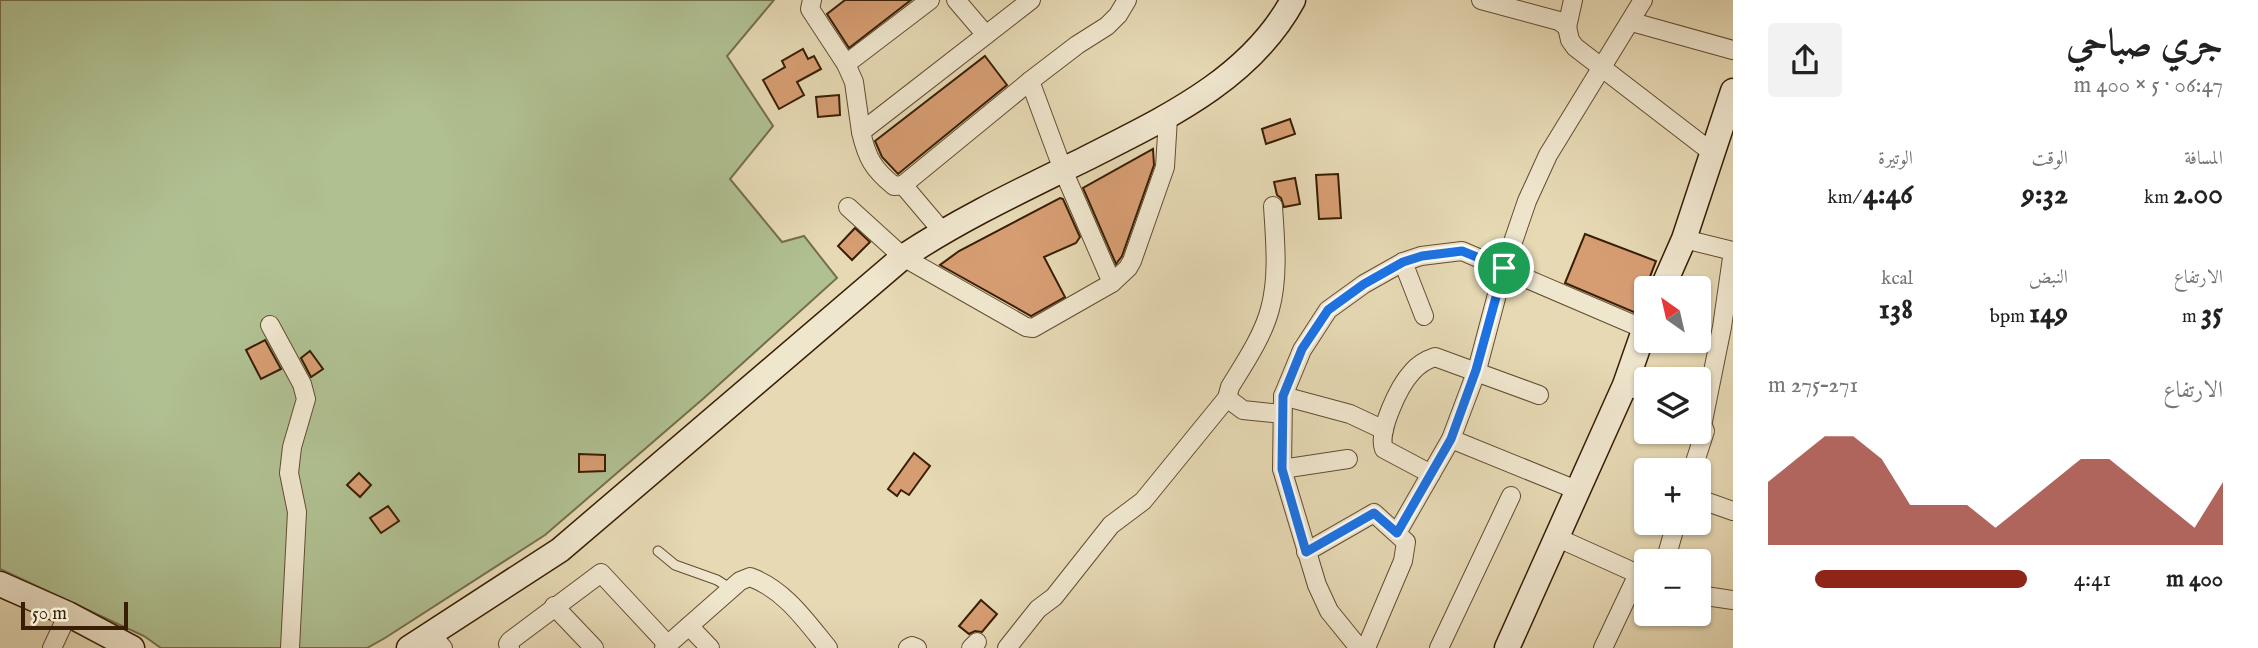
<!DOCTYPE html>
<html lang="ar">
<meta charset="utf-8">
<style>
body{margin:0;font-family:"IM FELL English",Amiri,serif;background:#f2f2f2;color:#222;direction:rtl;height:100vh;display:flex;flex-direction:column;font-size:26px;white-space:nowrap}
*{box-sizing:border-box;margin:0}
p{font-size:23px;color:#767676}
.icon{flex:none;width:38px;height:38px;fill:none;stroke:currentColor;stroke-width:2;stroke-linecap:round;stroke-linejoin:round}
.map{position:relative;flex:1;overflow:hidden;direction:ltr}
.details{display:flex;flex-direction:column;background:#fff;width:525px}
.details>*{flex:none}
.needle{width:46px;rotate:326deg}
.controls{position:absolute;left:1634px;top:276px;display:grid;gap:14px}
.controls a{display:grid;place-items:center;width:77px;height:77px;border-radius:7px;background:#fff;box-shadow:0 2px 5px #0004;font-size:35px}
.scale{position:absolute;left:21px;bottom:18px;width:107px;box-sizing:border-box;padding-left:7px;border:4px solid #381e04;border-top:0;font-size:19px;line-height:24px;white-space:nowrap;color:#381e04;-webkit-text-stroke:5px #efe6ce;paint-order:stroke}
.pin{position:absolute;display:grid;place-items:center;width:60px;height:60px;color:#fff;margin:-30px;border:4px solid #fff;border-radius:50%;box-shadow:0 2px 7px #0007}
.round{display:grid;place-items:center;flex:none;width:74px;height:74px;border-radius:7px;background:#f2f2f2}
.head{display:flex;align-items:center;justify-content:space-between;height:119px;padding:0 35px}
h1{font-size:38px;font-weight:800;line-height:52px}
.metrics{display:grid;grid-template-columns:repeat(3,1fr);gap:10px;height:119px;padding:7px 35px}
.metrics div{display:grid;align-content:center}
.metrics b{font-size:30px;font-weight:800}
.metrics small{font-size:19px;font-weight:400}
.metrics p{font-size:19px}
.chart{height:196px;padding:14px 35px}
.chart p{display:flex;justify-content:space-between}
.chart svg{width:100%;height:126px;margin-top:7px;fill:#8f2418;opacity:.7}
ul{padding:0 35px;list-style:none;font-size:23px}
li{display:grid;grid-template-columns:112px 84px 1fr;align-items:center;height:52px}
li i{height:18px;border-radius:9px;background:#8f2418}
main{display:flex;flex:1;min-height:0}
.map>svg:first-child{display:block}
.green{fill:#b0c091;stroke:#746f4a;stroke-width:2}
.building{fill:#d79d72;stroke:#381e04;stroke-width:2}
.lines{fill:none;stroke-linecap:round;stroke-linejoin:round}
.lane-casing{stroke:#644d30;stroke-width:11}
.street-casing{stroke:#644d30;stroke-width:20}
.secondary-casing{stroke:#381e04;stroke-width:27}
.lane{stroke:#efe6ce;stroke-width:9}
.street{stroke:#efe6ce;stroke-width:18}
.secondary{stroke:#efe6ce;stroke-width:24}
.route-casing{stroke:#fff;stroke-width:14}
.route{stroke:#1a73e8;stroke-width:9}
</style>
<main>
<section class="details">
<div class="head"><div><h1>جري صباحي</h1><p>06:47 · 5 × 400 m</p></div><a class="round"><svg class="icon" aria-label="share" viewBox="0 0 24 24"><path d="M12 15V3M7 8l5-5 5 5M5 13v7h14v-7"/></svg></a></div>
<div class="metrics">
<div><p>المسافة</p><b>2.00<small> km</small></b></div>
<div><p>الوقت</p><b>9:32</b></div>
<div><p>الوتيرة</p><b>4:46<small> /km</small></b></div>
</div>
<div class="metrics">
<div><p>الارتفاع</p><b>35<small> m</small></b></div>
<div><p>النبض</p><b>149<small> bpm</small></b></div>
<div><p>kcal</p><b>138</b></div>
</div>
<div class="chart"><p><span>الارتفاع</span>271–275 m</p>
<svg viewBox="0 0 160 44" preserveAspectRatio="none"><path d="M0 44V22L10 14L20 6L30 6L40 14L50 30L60 30L70 30L80 38L90 30L100 22L110 14L120 14L130 22L140 30L150 38L160 22V44z"/></svg>
</div>
<ul>
<li><b>400 m</b>4:41<i style="width:82%"></i></li>
</ul>
</section>
<div class="map">
<svg width="1733" height="648" viewBox="0 0 1733 648">
<rect width="100%" height="100%" fill="#e6d9b4"/>
<filter id="stains"><feTurbulence type="fractalNoise" baseFrequency=".00286" numOctaves="4"/><feColorMatrix values="0 0 0 0 .2 0 0 0 0 .09 0 0 0 0 .02 0 0 0 .5 -.17"/></filter>
<radialGradient id="worn" r=".72"><stop offset=".6" stop-color="#630" stop-opacity="0"/><stop offset="1" stop-color="#630" stop-opacity=".3"/></radialGradient>
<path class="green" d="M0 0H774L727 56 773 126 730 179 782 242 804 236 837 278 704 398 545 535 385 638 367 648H161L144 636 0 569Z"/>
<g class="building">
<path d="M845 0H911L849 48 827 14Z"/>
<path d="M803 49 808 59 814 56 821 69 797 82 804 95 779 109 763 80 785 67 782 61Z"/>
<path d="M985 56 1007 85 898 174 882 157 875 141Z"/>
<path d="M839 95 840 115 818 117 816 97Z"/>
<path d="M1290 119 1295 134 1266 144 1262 129Z"/>
<path d="M1153 149 1154 165 1122 256 1116 264 1083 188Z"/>
<path d="M1338 174 1341 218 1319 219 1316 175Z"/>
<path d="M1295 178 1300 204 1284 207 1281 198 1277 195 1274 182Z"/>
<path d="M1060 198 1063 199 1080 237 1076 243 1044 257 1065 297 1031 316 940 265 959 251Z"/>
<path d="M855 228 870 242 852 260 838 246Z"/>
<path d="M1585 234 1656 261 1636 313 1565 283Z"/>
<path d="M265 340 281 369 261 379 246 350Z"/>
<path d="M310 351 323 369 311 377 301 358Z"/>
<path d="M914 453 930 466 909 495 901 490 897 496 888 489Z"/>
<path d="M579 454 605 455V471L579 472Z"/>
<path d="M359 473 371 485 360 497 347 485Z"/>
<path d="M388 506 399 521 381 533 370 518Z"/>
<path d="M981 600 997 614 982 632 975 631 969 634 959 626Z"/>
</g>
<g class="lines">
<defs>
<path id="lane" d="M658 551 675 565 717 580 731 589"/>
<g id="street">
<path d="M812 0 810 9 846 64 854 82 861 132"/>
<path d="M956 0 986 35"/>
<path d="M1481 0 1559 21 1567 27 1570 40 1575 47 1714 154"/>
<path d="M1632 22 1733 50"/>
<path d="M1567 27 1573 0"/>
<path d="M846 64 930 0"/>
<path d="M903 185 1030 81 1077 45 1107 26 1118 15 1127 0"/>
<path d="M1273 206C1275 239 1279 276 1270 309 1263 336 1244 364 1230 387L1227 398 1243 410 1282 414"/>
<path d="M848 207 903 257 1026 327 1033 328 1112 283 1063 170 1030 81"/>
<path d="M942 231 903 185 894 186C873 169 867 158 861 132L1031 0"/>
<path d="M1684 239 1733 251"/>
<path d="M1403 262 1424 316"/>
<path d="M1112 283 1128 268 1132 261 1165 167 1168 118"/>
<path d="M270 325 302 384 306 399 292 447 289 473 297 512 290 648"/>
<path d="M1625 385 1647 394"/>
<path d="M1283 396 1350 414 1384 430"/>
<path d="M1703 421 1722 327 1733 251"/>
<path d="M1451 439 1579 491"/>
<path d="M1282 469 1348 459"/>
<path d="M1692 471 1705 431 1699 417"/>
<path d="M1431 474 1384 449C1377 432 1399 386 1412 372 1418 365 1426 360 1435 357L1539 395"/>
<path d="M1699 499 1733 511"/>
<path d="M1397 533 1451 439 1477 370 1504 268 1527 201 1548 155 1643 0"/>
<path d="M1558 538 1647 578"/>
<path d="M1306 552 1374 513 1406 542 1403 561 1366 648"/>
<path d="M1665 562 1676 523"/>
<path d="M1699 595 1733 600"/>
<path d="M554 606 594 648"/>
<path d="M689 626 710 648"/>
<path d="M431 634 443 648"/>
<path d="M52 648 68 614"/>
<path d="M510 648 508 644 510 641 601 573 668 645"/>
<path d="M664 648 740 581 750 577C784 589 806 621 828 648"/>
<path d="M908 648 912 646 917 648"/>
<path d="M971 648 977 642"/>
<path d="M1007 648 1038 609 1054 597 1111 525 1143 501 1227 398"/>
<path d="M1359 648 1329 611 1317 585 1282 469 1283 396 1302 350 1328 310 1364 284 1403 262 1421 256 1462 251 1644 329"/>
<path d="M1439 648 1511 496"/>
<path d="M1603 648 1638 574"/>
</g>
<g id="secondary">
<path d="M1662 289 1684 239 1733 91"/>
<path d="M0 584 68 614 132 648"/>
<path d="M409 648 560 550 903 257C960 219 1024 189 1085 159 1163 119 1249 81 1293 0"/>
<path d="M1507 648 1625 385 1647 322"/>
</g>
</defs>
<use href="#lane" class="lane-casing"/>
<use href="#street" class="street-casing"/>
<use href="#secondary" class="secondary-casing"/>
<use href="#lane" class="lane"/>
<use href="#street" class="street"/>
<use href="#secondary" class="secondary"/>
</g>
<g class="lines">
<defs>
<path id="route" d="M1462 251 1504 268 1476 370 1451 439 1397 533 1374 513 1306 552 1282 469 1283 396 1302 349 1328 310 1364 284 1403 262 1422 256Z"/>
</defs>
<use href="#route" class="route-casing"/>
<use href="#route" class="route"/>
</g>
<rect width="100%" height="100%" filter="url(#stains)"/>
<rect width="100%" height="100%" fill="url(#worn)"/>
</svg>
<div class="controls">
<a><svg class="needle" viewBox="-14 -14 28 28"><path d="M0-13l5 13h-10z" fill="#e53935"/><path d="M0 13l5-13h-10z" fill="#767676"/></svg></a>
<a><svg class="icon" aria-label="layers" viewBox="0 0 24 24"><path d="M12 4l9 5-9 5-9-5zM3 14l9 5 9-5"/></svg></a>
<a>+</a>
<a>−</a>
</div>
<div class="scale">50 m</div>
<div class="pin" style="left:1504px;top:268px;background:#1e9e55"><svg class="icon" aria-label="arrive" viewBox="0 0 24 24"><path d="M6 21V4h12l-3 4 3 4H6"/></svg></div>
</div>
</main>
